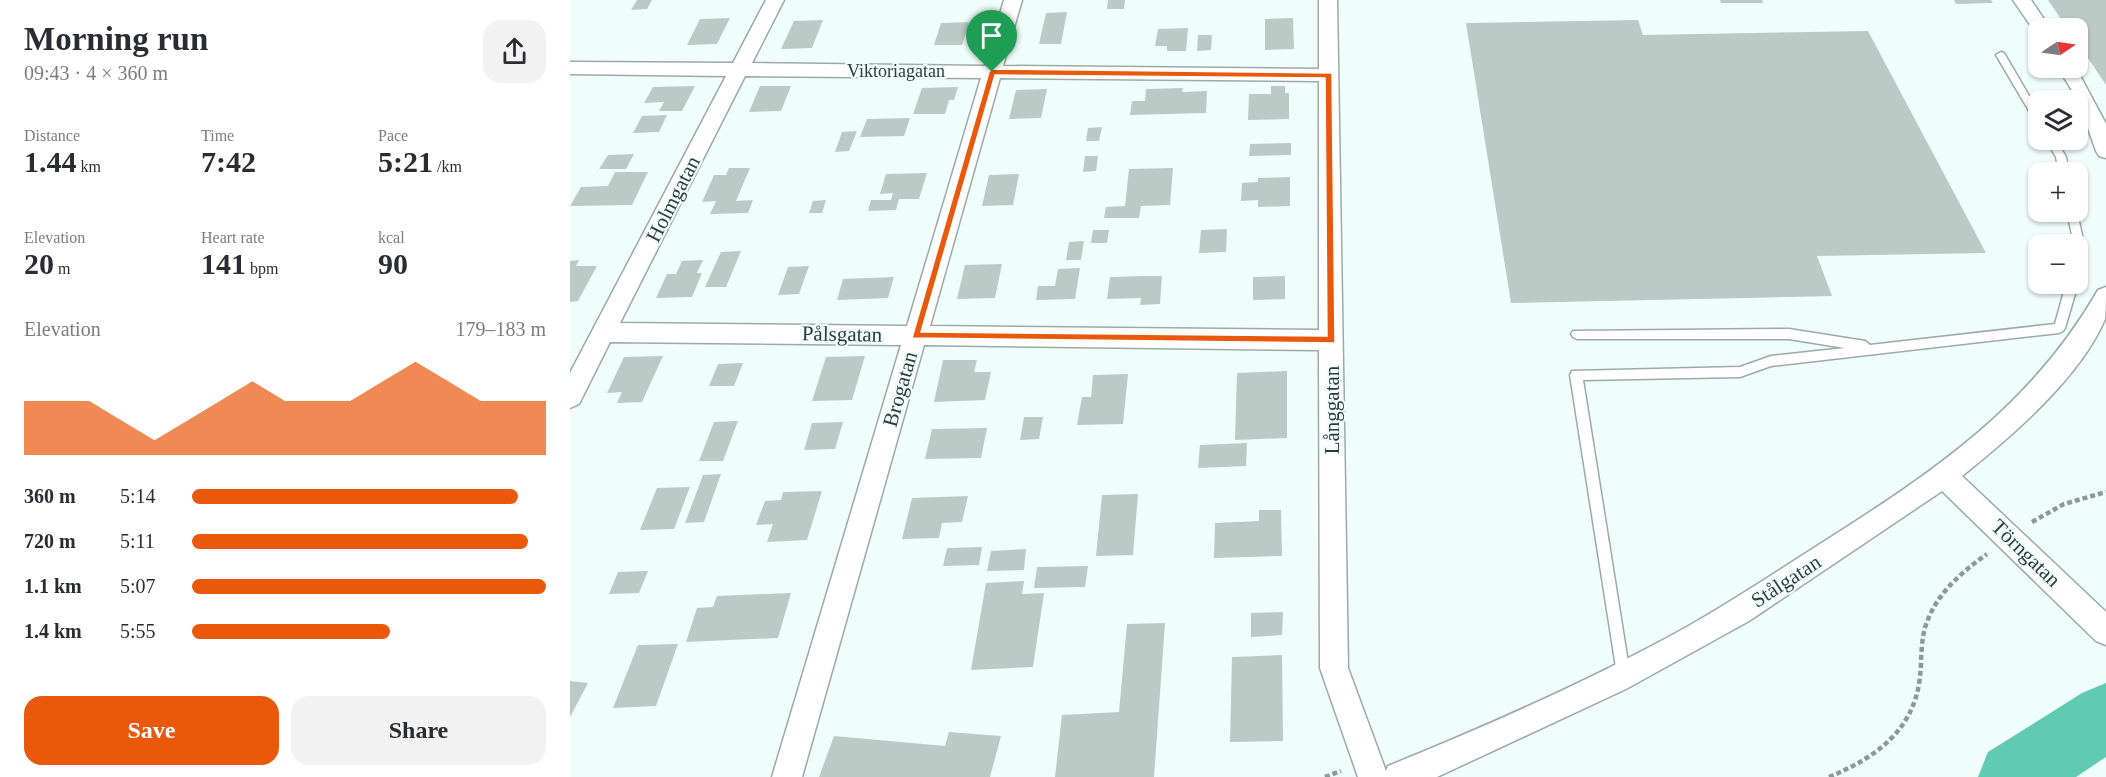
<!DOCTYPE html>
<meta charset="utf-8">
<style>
body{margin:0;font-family:Georgia,serif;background:#f2f2f3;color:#2b2b33;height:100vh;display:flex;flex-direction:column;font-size:22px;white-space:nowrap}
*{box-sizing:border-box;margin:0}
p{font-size:20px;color:#7c7c81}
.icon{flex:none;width:33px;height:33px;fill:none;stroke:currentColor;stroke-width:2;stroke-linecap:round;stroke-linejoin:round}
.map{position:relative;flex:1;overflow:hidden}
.sheet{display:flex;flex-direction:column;background:#fff;width:570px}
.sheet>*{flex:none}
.needle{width:39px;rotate:77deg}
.controls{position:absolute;left:1458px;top:18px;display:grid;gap:12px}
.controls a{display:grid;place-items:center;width:60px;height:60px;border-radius:12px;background:#fff;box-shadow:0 2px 4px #0004;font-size:30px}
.pin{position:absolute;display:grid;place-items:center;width:51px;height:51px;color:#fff;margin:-62px -26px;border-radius:50% 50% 50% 0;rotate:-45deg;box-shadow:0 0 6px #0007}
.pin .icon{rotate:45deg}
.round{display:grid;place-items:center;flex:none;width:63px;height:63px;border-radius:18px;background:#f2f2f3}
.summary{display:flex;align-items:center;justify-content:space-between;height:102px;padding:0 24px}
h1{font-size:33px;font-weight:600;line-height:45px}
.stats{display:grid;grid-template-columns:repeat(3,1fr);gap:9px;height:102px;padding:6px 24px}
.stats div{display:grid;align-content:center}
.stats b{font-size:30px;font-weight:600}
.stats small{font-size:16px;font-weight:400}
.stats p{font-size:16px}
.chart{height:168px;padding:12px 24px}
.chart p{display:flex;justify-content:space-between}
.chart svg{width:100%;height:108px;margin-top:6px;fill:#ea580c;opacity:.7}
.action{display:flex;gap:12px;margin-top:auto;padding:12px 24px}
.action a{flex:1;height:69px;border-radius:18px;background:#ea580c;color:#fff;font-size:24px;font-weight:600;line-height:69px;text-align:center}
.action a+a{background:#f2f2f3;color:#2b2b33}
ul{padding:0 24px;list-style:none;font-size:20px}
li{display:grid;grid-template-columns:96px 72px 1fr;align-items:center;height:45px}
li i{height:15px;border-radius:8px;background:#ea580c}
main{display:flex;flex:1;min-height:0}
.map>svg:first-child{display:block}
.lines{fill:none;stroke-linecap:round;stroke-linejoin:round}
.river{fill:#60cab2;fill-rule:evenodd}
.building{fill:#bbcac5}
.lane-casing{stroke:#9caaa5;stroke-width:3}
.street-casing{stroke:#9caaa5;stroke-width:3}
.path{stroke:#8e9996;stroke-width:4.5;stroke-dasharray:5 3;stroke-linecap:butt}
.lane{fill:#fff;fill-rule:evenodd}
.street{fill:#fff;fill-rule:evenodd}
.route{fill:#ea580c;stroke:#fff;stroke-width:1.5;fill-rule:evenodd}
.labels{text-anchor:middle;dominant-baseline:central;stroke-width:4.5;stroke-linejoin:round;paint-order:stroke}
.far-street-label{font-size:18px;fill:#333937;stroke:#effefa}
.street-label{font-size:21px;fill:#333937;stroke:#effefa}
</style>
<main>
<section class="sheet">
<div class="summary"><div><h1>Morning run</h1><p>09:43 · 4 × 360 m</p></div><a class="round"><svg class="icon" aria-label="share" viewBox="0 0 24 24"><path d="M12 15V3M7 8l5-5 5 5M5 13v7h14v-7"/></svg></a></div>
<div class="stats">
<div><p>Distance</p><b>1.44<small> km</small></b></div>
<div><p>Time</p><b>7:42</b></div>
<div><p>Pace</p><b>5:21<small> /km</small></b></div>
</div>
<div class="stats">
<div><p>Elevation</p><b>20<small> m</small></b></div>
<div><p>Heart rate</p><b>141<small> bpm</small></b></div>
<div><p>kcal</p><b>90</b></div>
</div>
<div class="chart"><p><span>Elevation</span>179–183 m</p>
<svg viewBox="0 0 160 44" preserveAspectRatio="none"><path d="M0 44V22L10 22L20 22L30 30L40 38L50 30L60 22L70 14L80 22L90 22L100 22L110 14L120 6L130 14L140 22L150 22L160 22V44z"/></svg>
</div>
<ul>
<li><b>360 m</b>5:14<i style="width:92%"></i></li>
<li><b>720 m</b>5:11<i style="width:95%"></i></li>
<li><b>1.1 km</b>5:07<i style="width:100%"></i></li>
<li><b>1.4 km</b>5:55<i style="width:56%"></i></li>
</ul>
<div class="action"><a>Save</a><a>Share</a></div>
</section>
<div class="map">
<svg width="1536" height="777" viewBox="0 0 1536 777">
<rect width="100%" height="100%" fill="#effefa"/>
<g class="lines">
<path class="river" d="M1536 683V757L1506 777H1408L1418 752 1512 693Z"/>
</g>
<g class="building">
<path d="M67 0H82L77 9 61 10Z"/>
<path d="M538 0H555L554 9H537Z"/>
<path d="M1150 0H1192L1193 3H1151Z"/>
<path d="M1384 0H1421L1423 3 1386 4Z"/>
<path d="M1478 0H1536V85L1508 43V28H1497Z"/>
<path d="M497 12 491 44H469L476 13Z"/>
<path d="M160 18 147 44 117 45 130 19Z"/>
<path d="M723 18 724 49 695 50V19Z"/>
<path d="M253 20 242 48 211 49 224 21Z"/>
<path d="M1068 20 1073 35 1298 31 1416 253 1247 256 1262 296 941 303 896 23Z"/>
<path d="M399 22 392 45H364L371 23Z"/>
<path d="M618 28 616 51H597V46H585L588 29Z"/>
<path d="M628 35H642L641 50 627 51Z"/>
<path d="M125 86 112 111H89L94 102 74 103 83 87Z"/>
<path d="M190 86H221L211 111 179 112Z"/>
<path d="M701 86H715V93H719V119L678 120 679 94H701Z"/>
<path d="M388 87 384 100H379L375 114H343L352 88Z"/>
<path d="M613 88 612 92 637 91 636 113 560 115 562 101H575L576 89Z"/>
<path d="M477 89 471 118 439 119 446 90Z"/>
<path d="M97 115 89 132 63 133 72 116Z"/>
<path d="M340 118 334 136 290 137 297 119Z"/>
<path d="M532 127 529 141H516L518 128Z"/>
<path d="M287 131 279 151 265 152 272 132Z"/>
<path d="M721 143V155L679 156 680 144Z"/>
<path d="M64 154 56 169H29L38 155Z"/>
<path d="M515 156H528L526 171 513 172Z"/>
<path d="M159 168H180L166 201 183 200 178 213 140 214 146 201 132 202 144 175H156Z"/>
<path d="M603 168 600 205 571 206 569 218H534L536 207 555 206 559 169Z"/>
<path d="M45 172H78L62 205 0 206 11 187 38 186Z"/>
<path d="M357 173 349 199H329L326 210 298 211 301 200H321L323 193 310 194 316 174Z"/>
<path d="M449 174 443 205 412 206 419 175Z"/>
<path d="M720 177V206L688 207V200L671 201 672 183 688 182V178Z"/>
<path d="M256 200 252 213H239L243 201Z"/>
<path d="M657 229 656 252 629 253 631 230Z"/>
<path d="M523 230H539L537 243H521Z"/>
<path d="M514 241 511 260H496L499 242Z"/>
<path d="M171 251 156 287H135L151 252Z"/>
<path d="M9 260 6 266H27L8 301 0 302V261Z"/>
<path d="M133 260 127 273H132L122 297 86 298 97 274H106L112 261Z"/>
<path d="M432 264 425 298 387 299 395 265Z"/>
<path d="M239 266 229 294 208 295 218 267Z"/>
<path d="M510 268 505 299 466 300 468 286H485L488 269Z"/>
<path d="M574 276H592L590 304 570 305 571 298 537 299 540 277Z"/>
<path d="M715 276V299L683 300V277Z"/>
<path d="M324 277 318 298 267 300 273 279Z"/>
<path d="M93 356 72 402 47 403 52 392 37 393 54 357Z"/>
<path d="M295 356 282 400 242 401 256 357Z"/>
<path d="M373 360H407L404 372H421L415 400 364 402Z"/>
<path d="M173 363 164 386H139L148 364Z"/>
<path d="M717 371V438L665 440 667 373Z"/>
<path d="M558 374 553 424 507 425 512 397H521L523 375Z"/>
<path d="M454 417H473L469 439 450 440Z"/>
<path d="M168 421 153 461H129L144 422Z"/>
<path d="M273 422 265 449 234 450 242 423Z"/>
<path d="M417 428 411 458 355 459 362 429Z"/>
<path d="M677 443 676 466 628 468 630 445Z"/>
<path d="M151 474 134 522 115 523 133 475Z"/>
<path d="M120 487 104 529 70 530 87 488Z"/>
<path d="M252 491 237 540 197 542 203 524 186 525 195 501 211 500 213 492Z"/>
<path d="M568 494 563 555 526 556 532 495Z"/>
<path d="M398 496 392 522 372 523 369 538 332 539 342 498Z"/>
<path d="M689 510H711L712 556 644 558 645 523 689 521Z"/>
<path d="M412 547 409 565 373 566 377 548Z"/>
<path d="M456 549 454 570 417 571 421 551Z"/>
<path d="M518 566 515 587 464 588 467 567Z"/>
<path d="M78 571 69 593 39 594 48 572Z"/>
<path d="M454 581 452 594 474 593 463 667 401 670 416 583Z"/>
<path d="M221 593 208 638 116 642 127 608 143 607 147 596Z"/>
<path d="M713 612 712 635 681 637V613Z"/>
<path d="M595 623 584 777H485L492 715 549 712 557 624Z"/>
<path d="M108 644 86 706 43 708 68 645Z"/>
<path d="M712 655 713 741 660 742 662 657Z"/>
<path d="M0 681 18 683 0 717Z"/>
<path d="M379 732 431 736 420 777H249L264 736 375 746Z"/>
</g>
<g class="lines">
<defs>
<g id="lane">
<path d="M1431 52 1434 53 1468 111V122L1465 121 1426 55Z"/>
<path d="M1476 140H1486L1496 157 1499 172H1489L1486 157Z"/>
<path d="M1497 212H1507L1516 254 1512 267 1508 268V244H1504Z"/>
<path d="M1496 284H1508L1495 328 1493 331 1489 333 1201 366 1170 377 1013 380 1060 675 1058 680 1053 682 1048 680 1000 375 1002 371 1170 367 1201 356 1275 348 1219 339H1007L1003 337 1001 334 1003 331 1219 329 1295 341 1300 345 1485 324Z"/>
</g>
<g id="street">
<path d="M196 0H214L182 63 415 66 434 0H452L433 66 749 69V0H767L778 668 816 771 818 766C919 725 1019 681 1115 628 1161 602 1205 573 1250 544 1362 473 1461 407 1528 290L1536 287C1536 297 1536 310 1535 319 1510 378 1441 437 1392 476L1536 612V645L1526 641 1372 491 1179 621 1056 689 867 777H788L750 668 749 350 354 345 232 777H202L331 345 40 342 9 404 0 408V373L156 76 0 74V62L163 63ZM175 76 411 78 337 326 50 323ZM430 78 749 81V330L360 326Z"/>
<path d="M1443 0H1461L1480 28H1468V33L1465 32Z"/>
<path d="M1488 68H1506L1536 124V158L1529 156 1526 151 1508 100Z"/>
</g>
</defs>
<use href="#lane" class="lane-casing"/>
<use href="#street" class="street-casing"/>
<g class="path">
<path d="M1462 522 1494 504 1536 492"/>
<path d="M755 777 771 771"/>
<path d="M1259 777C1305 758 1344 731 1350 677 1352 659 1350 640 1357 622 1368 592 1392 572 1417 554"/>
</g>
<use href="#lane" class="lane"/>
<use href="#street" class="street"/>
</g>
<path class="route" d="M422 69 762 73 765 343 342 338 419 72ZM425 75 755 78 757 336 351 332Z"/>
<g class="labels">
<g class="far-street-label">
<text x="326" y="71">Viktoriagatan</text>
</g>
<g class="street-label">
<text transform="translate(103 199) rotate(-63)">Holmgatan</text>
<text transform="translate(272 334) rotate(1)">Pålsgatan</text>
<text transform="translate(330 389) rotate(-74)">Brogatan</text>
<text transform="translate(762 410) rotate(-90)">Långgatan</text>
<text transform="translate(1456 553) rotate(44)">Törngatan</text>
<text transform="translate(1216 581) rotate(-33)">Stålgatan</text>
</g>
</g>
</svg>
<div class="controls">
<a><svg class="needle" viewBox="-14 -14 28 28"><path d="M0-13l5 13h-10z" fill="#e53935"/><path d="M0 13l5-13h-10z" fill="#7c7c81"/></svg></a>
<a><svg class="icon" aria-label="layers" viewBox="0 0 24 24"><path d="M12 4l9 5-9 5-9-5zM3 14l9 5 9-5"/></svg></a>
<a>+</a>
<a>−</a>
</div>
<div class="pin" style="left:422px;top:72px;background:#1e9e55"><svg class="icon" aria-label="arrive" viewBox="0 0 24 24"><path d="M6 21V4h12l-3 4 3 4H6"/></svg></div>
</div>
</main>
